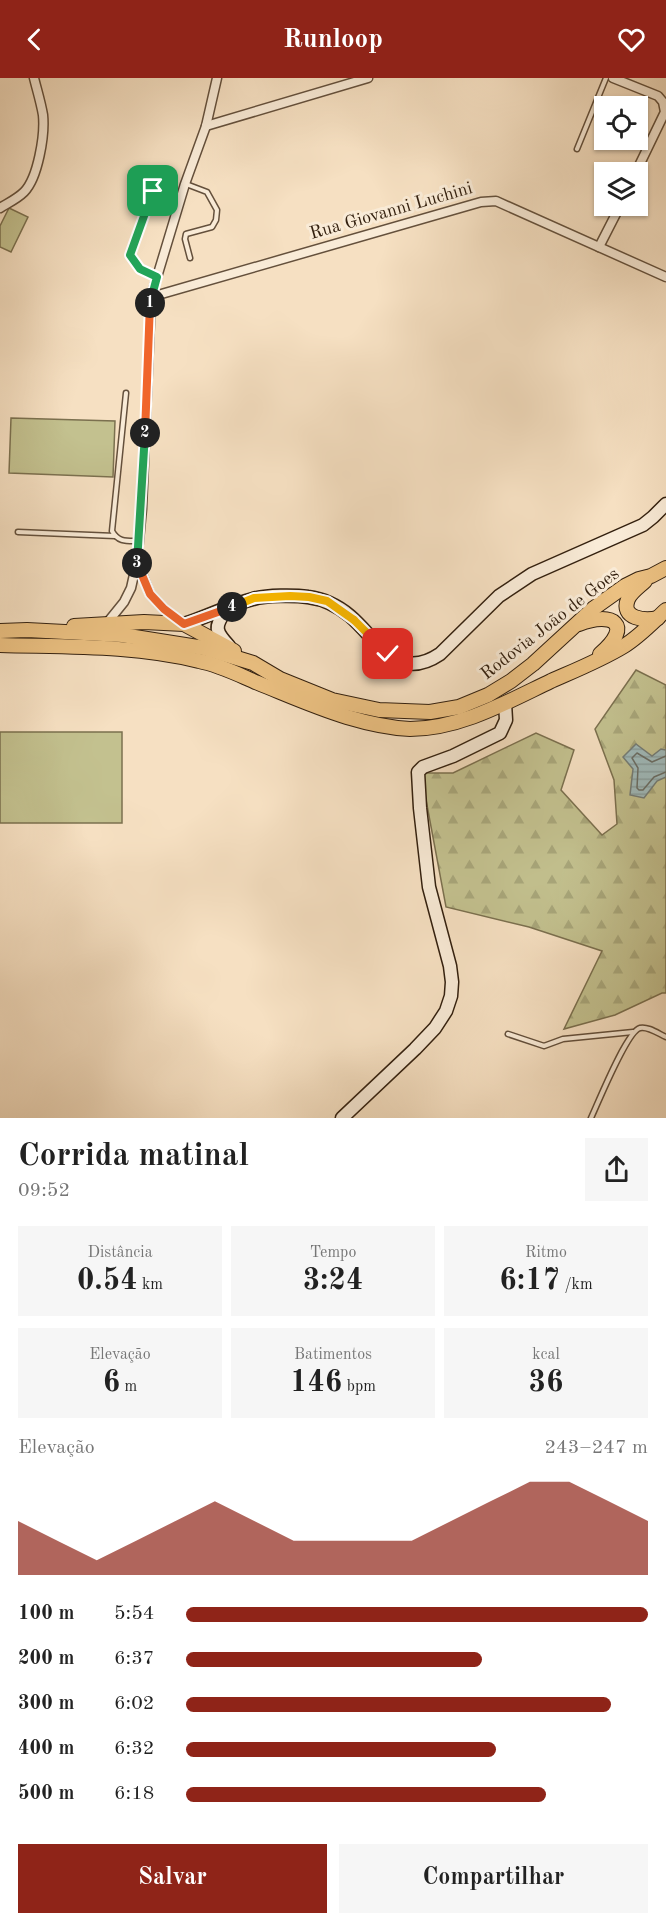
<!DOCTYPE html>
<html lang="pt">
<meta charset="utf-8">
<style>
body{margin:0;font-family:"Old Standard TT",serif;background:#f6f6f6;color:#222;height:100vh;display:flex;flex-direction:column;font-size:22px;white-space:nowrap}
*{box-sizing:border-box;margin:0}
p{font-size:20px;color:#767676}
.icon{flex:none;width:33px;height:33px;fill:none;stroke:currentColor;stroke-width:2;stroke-linecap:round;stroke-linejoin:round}
.map{position:relative;height:1040px;overflow:hidden}
.panel{display:flex;flex-direction:column;background:#fff;flex:1}
.panel>*{flex:none}
.buttons{position:absolute;left:594px;top:18px;display:grid;gap:12px}
.buttons a{display:grid;place-items:center;width:54px;height:54px;border-radius:0px;background:#fff;box-shadow:0 2px 4px #0004;font-size:30px}
.pin{position:absolute;display:grid;place-items:center;width:51px;height:51px;color:#fff;margin:-26px;border-radius:12px;box-shadow:0 3px 9px #0006}
.km{position:absolute;width:30px;height:30px;margin:-15px;border-radius:50%;background:#222;color:#fff;font-size:16px;line-height:30px;text-align:center}
.round{display:grid;place-items:center;flex:none;width:63px;height:63px;border-radius:0px;background:#f6f6f6}
.overview{display:flex;align-items:center;justify-content:space-between;height:102px;padding:0 18px}
h1{font-size:33px;font-weight:700;line-height:45px}
.metrics{display:grid;grid-template-columns:repeat(3,1fr);gap:9px;height:102px;padding:6px 18px}
.metrics div{display:grid;align-content:center;border-radius:0px;background:#f6f6f6;text-align:center}
.metrics b{font-size:30px;font-weight:700}
.metrics small{font-size:16px;font-weight:400}
.metrics p{font-size:16px}
.chart{height:168px;padding:12px 18px}
.chart p{display:flex;justify-content:space-between}
.chart svg{width:100%;height:108px;margin-top:6px;fill:#8f2418;opacity:.7}
.action{display:flex;gap:12px;margin-top:auto;padding:12px 18px}
.action a{flex:1;height:69px;border-radius:0px;background:#8f2418;color:#fff;font-size:24px;font-weight:700;line-height:69px;text-align:center}
.action a+a{background:#f6f6f6;color:#222}
ul{padding:0 18px;list-style:none;font-size:20px}
li{display:grid;grid-template-columns:96px 72px 1fr;align-items:center;height:45px}
li i{height:15px;border-radius:8px;background:#8f2418}
header{display:flex;justify-content:space-between;align-items:center;height:78px;padding:0 18px;background:#8f2418;color:#fff;font-size:27px;font-weight:700}
.map>svg:first-child{display:block}
.forest{fill:url(#forest-firs);stroke:#7b704f;stroke-width:1.5}
.garden{fill:#c3c18f;stroke:#7b704f;stroke-width:1.5}
.water{fill:url(#water-rules);stroke:#747d77;stroke-width:1.5}
.lines{fill:none;stroke-linecap:round;stroke-linejoin:round}
.shore{stroke:#6a6e66;stroke-width:1.5}
.service-casing{stroke:#64503c;stroke-width:7}
.minor-casing{stroke:#64503c;stroke-width:11}
.secondary-casing{stroke:#33200f;stroke-width:15}
.trunk-casing{stroke:#33200f;stroke-width:16}
.service{stroke:#f9ebd7;stroke-width:4}
.minor{stroke:#f9ebd7;stroke-width:8}
.secondary{stroke:#f9ebd7;stroke-width:12}
.trunk{stroke:#ebc081;stroke-width:14}
.split-1-casing{stroke:#fff;stroke-width:12}
.split-2-casing{stroke:#fff;stroke-width:12}
.split-3-casing{stroke:#fff;stroke-width:12}
.split-4-casing{stroke:#fff;stroke-width:12}
.split-5-casing{stroke:#fff;stroke-width:12}
.split-6-casing{stroke:#fff;stroke-width:12}
.split-1{stroke:#22a559;stroke-width:8}
.split-2{stroke:#f0652b;stroke-width:8}
.split-3{stroke:#22a559;stroke-width:8}
.split-4{stroke:#f0652b;stroke-width:8}
.split-5{stroke:#f5b400;stroke-width:8}
.split-6{stroke:#f5b400;stroke-width:8}
.labels{text-anchor:middle;dominant-baseline:central;stroke-width:6;stroke-linejoin:round;paint-order:stroke}
.street-label{font-size:18px;fill:#33200f;stroke:#f9ebd7}
</style>
<header><svg class="icon" aria-label="back" viewBox="0 0 24 24"><path d="M15 5l-7 7 7 7"/></svg>Runloop<svg class="icon" aria-label="heart" viewBox="0 0 24 24"><path d="M12 20l-8-8c-3-5 5-10 8-4 3-6 11-1 8 4z"/></svg></header>
<div class="map">
<svg width="666" height="1040" viewBox="0 0 666 1040">
<defs>
<pattern id="forest-firs" width="22" height="20" patternUnits="userSpaceOnUse" patternTransform="scale(1.5)"><rect width="22" height="20" fill="#c3c18f"/><path d="M5 1l3.5 6h-7zM16 11l3.5 6h-7z" fill="#a8a67a"/></pattern>
<pattern id="water-rules" width="6" height="5" patternUnits="userSpaceOnUse" patternTransform="scale(1.5)"><rect width="6" height="5" fill="#a0bbbc"/><path d="M0 2.5h6" fill="none" stroke="#8aa0a0"/></pattern>
</defs>
<rect width="100%" height="100%" fill="#f6e0c2"/>
<filter id="stains"><feTurbulence type="fractalNoise" baseFrequency=".00333" numOctaves="4"/><feColorMatrix values="0 0 0 0 .2 0 0 0 0 .09 0 0 0 0 .02 0 0 0 .5 -.17"/></filter>
<radialGradient id="worn" r=".72"><stop offset=".6" stop-color="#630" stop-opacity="0"/><stop offset="1" stop-color="#630" stop-opacity=".3"/></radialGradient>
<path class="forest" d="M636 592 666 607V915H662L615 937 564 951 602 873 529 849 446 829 421 695H453L536 655 574 672 561 712 602 757 617 746 614 702 595 651Z"/>
<g class="garden">
<path d="M9 130 28 139 11 174 0 169V148Z"/>
<path d="M11 340 115 343 113 399 9 395Z"/>
<rect x="0" y="654" width="122" height="91"/>
</g>
<path class="water" d="M636 666 652 678 661 671 666 672V699L657 703 644 720 630 717 633 691 623 679Z"/>
<g class="lines">
<path class="shore" d="M666 678 652 684 637 675 632 680 638 690 637 710 639 712H643L654 699 666 694"/>
<defs>
<g id="service">
<path d="M577 71 606 0"/>
<path d="M186 106 207 114 217 132 216 142 212 149 186 156 185 161 190 180"/>
<path d="M153 113 130 177 140 191 156 199"/>
<path d="M126 315 112 453C118 464 126 463 138 463"/>
<path d="M18 454 115 458"/>
<path d="M508 956 544 968 563 961 633 954"/>
<path d="M591 1040C598 1025 627 953 640 950 648 948 659 956 666 959"/>
</g>
<g id="minor">
<path d="M613 0 658 18 663 24 665 34 636 94"/>
<path d="M206 48 368 0"/>
<path d="M0 130C8 125 17 121 24 114 38 100 45 57 43 37 41 25 37 12 34 0"/>
<path d="M599 169 620 128"/>
<path d="M151 219 481 124 496 123 666 199"/>
<path d="M137 483 150 516 164 531 181 544"/>
<path d="M107 545 124 524 131 510 137 483 142 431 151 219 185 106 206 48 217 0"/>
</g>
<g id="secondary">
<path d="M226 532C214 549 215 553 229 568"/>
<path d="M184 546C207 539 229 527 253 521 266 517 295 517 308 519 324 521 338 528 350 538 378 562 397 605 440 576L499 518 532 496 643 447 653 439 666 426"/>
<path d="M342 1040 415 971 435 950 446 933 451 918 452 904 450 888 429 809 420 730 418 694 423 689 453 678 500 655 506 642 505 625"/>
</g>
<g id="trunk">
<path d="M645 503C640 508 631 514 628 521 620 541 645 543 658 540"/>
<path d="M579 546C613 533 634 547 600 576"/>
<path d="M74 548 144 544 184 546 234 573"/>
<path d="M0 553 27 552 122 557 204 570 253 585 280 601 332 622 379 632 430 634 459 629 488 617 511 603 533 586 594 530 625 508 639 501 651 498 666 490"/>
<path d="M0 567C67 569 134 567 199 583 220 587 239 597 258 605 288 617 317 630 347 639 367 645 389 650 410 651 460 651 507 624 551 603 576 592 601 582 624 568 640 558 652 545 666 532"/>
</g>
</defs>
<use href="#service" class="service-casing"/>
<use href="#minor" class="minor-casing"/>
<use href="#secondary" class="secondary-casing"/>
<use href="#trunk" class="trunk-casing"/>
<use href="#service" class="service"/>
<use href="#minor" class="minor"/>
<use href="#secondary" class="secondary"/>
<use href="#trunk" class="trunk"/>
</g>
<g class="lines">
<defs>
<path id="split-1" d="M150 225 157 199 140 191 130 177 153 113"/>
<path id="split-2" d="M145 355 150 225"/>
<path id="split-3" d="M137 485 145 355"/>
<path id="split-4" d="M137 485 150 516 164 531 184 546 232 529"/>
<path id="split-5" d="M232 529 254 520 290 518 309 519 327 523 354 542"/>
<path id="split-6" d="M354 542 388 576"/>
</defs>
<use href="#split-1" class="split-1-casing"/>
<use href="#split-2" class="split-2-casing"/>
<use href="#split-3" class="split-3-casing"/>
<use href="#split-4" class="split-4-casing"/>
<use href="#split-5" class="split-5-casing"/>
<use href="#split-6" class="split-6-casing"/>
<use href="#split-1" class="split-1"/>
<use href="#split-2" class="split-2"/>
<use href="#split-3" class="split-3"/>
<use href="#split-4" class="split-4"/>
<use href="#split-5" class="split-5"/>
<use href="#split-6" class="split-6"/>
</g>
<g class="labels">
<g class="street-label">
<text transform="translate(391 133) rotate(-16)">Rua Giovanni Luchini</text>
<text transform="translate(550 546) rotate(-38)">Rodovia João de Goes</text>
</g>
</g>
<rect width="100%" height="100%" filter="url(#stains)"/>
<rect width="100%" height="100%" fill="url(#worn)"/>
</svg>
<div class="buttons">
<a><svg class="icon" aria-label="locate" viewBox="0 0 24 24"><circle cx="12" cy="12" r="6"/><path d="M12 2v4M12 18v4M2 12h4M18 12h4"/></svg></a>
<a><svg class="icon" aria-label="layers" viewBox="0 0 24 24"><path d="M12 4l9 5-9 5-9-5zM3 14l9 5 9-5"/></svg></a>
</div>
<div class="pin" style="left:153px;top:113px;background:#1e9e55"><svg class="icon" aria-label="arrive" viewBox="0 0 24 24"><path d="M6 21V4h12l-3 4 3 4H6"/></svg></div>
<div class="pin" style="left:388px;top:576px;background:#d93025"><svg class="icon" aria-label="check" viewBox="0 0 24 24"><path d="M5 12l5 5 9-10"/></svg></div>
<b class="km" style="left:150px;top:225px">1</b>
<b class="km" style="left:145px;top:355px">2</b>
<b class="km" style="left:137px;top:485px">3</b>
<b class="km" style="left:232px;top:529px">4</b>
</div>
<section class="panel">
<div class="overview"><div><h1>Corrida matinal</h1><p>09:52</p></div><a class="round"><svg class="icon" aria-label="share" viewBox="0 0 24 24"><path d="M12 15V3M7 8l5-5 5 5M5 13v7h14v-7"/></svg></a></div>
<div class="metrics">
<div><p>Distância</p><b>0.54<small> km</small></b></div>
<div><p>Tempo</p><b>3:24</b></div>
<div><p>Ritmo</p><b>6:17<small> /km</small></b></div>
</div>
<div class="metrics">
<div><p>Elevação</p><b>6<small> m</small></b></div>
<div><p>Batimentos</p><b>146<small> bpm</small></b></div>
<div><p>kcal</p><b>36</b></div>
</div>
<div class="chart"><p><span>Elevação</span>243–247 m</p>
<svg viewBox="0 0 160 44" preserveAspectRatio="none"><path d="M0 44V22L10 30L20 38L30 30L40 22L50 14L60 22L70 30L80 30L90 30L100 30L110 22L120 14L130 6L140 6L150 14L160 22V44z"/></svg>
</div>
<ul>
<li><b>100 m</b>5:54<i style="width:100%"></i></li>
<li><b>200 m</b>6:37<i style="width:64%"></i></li>
<li><b>300 m</b>6:02<i style="width:92%"></i></li>
<li><b>400 m</b>6:32<i style="width:67%"></i></li>
<li><b>500 m</b>6:18<i style="width:78%"></i></li>
</ul>
<div class="action"><a>Salvar</a><a>Compartilhar</a></div>
</section>
